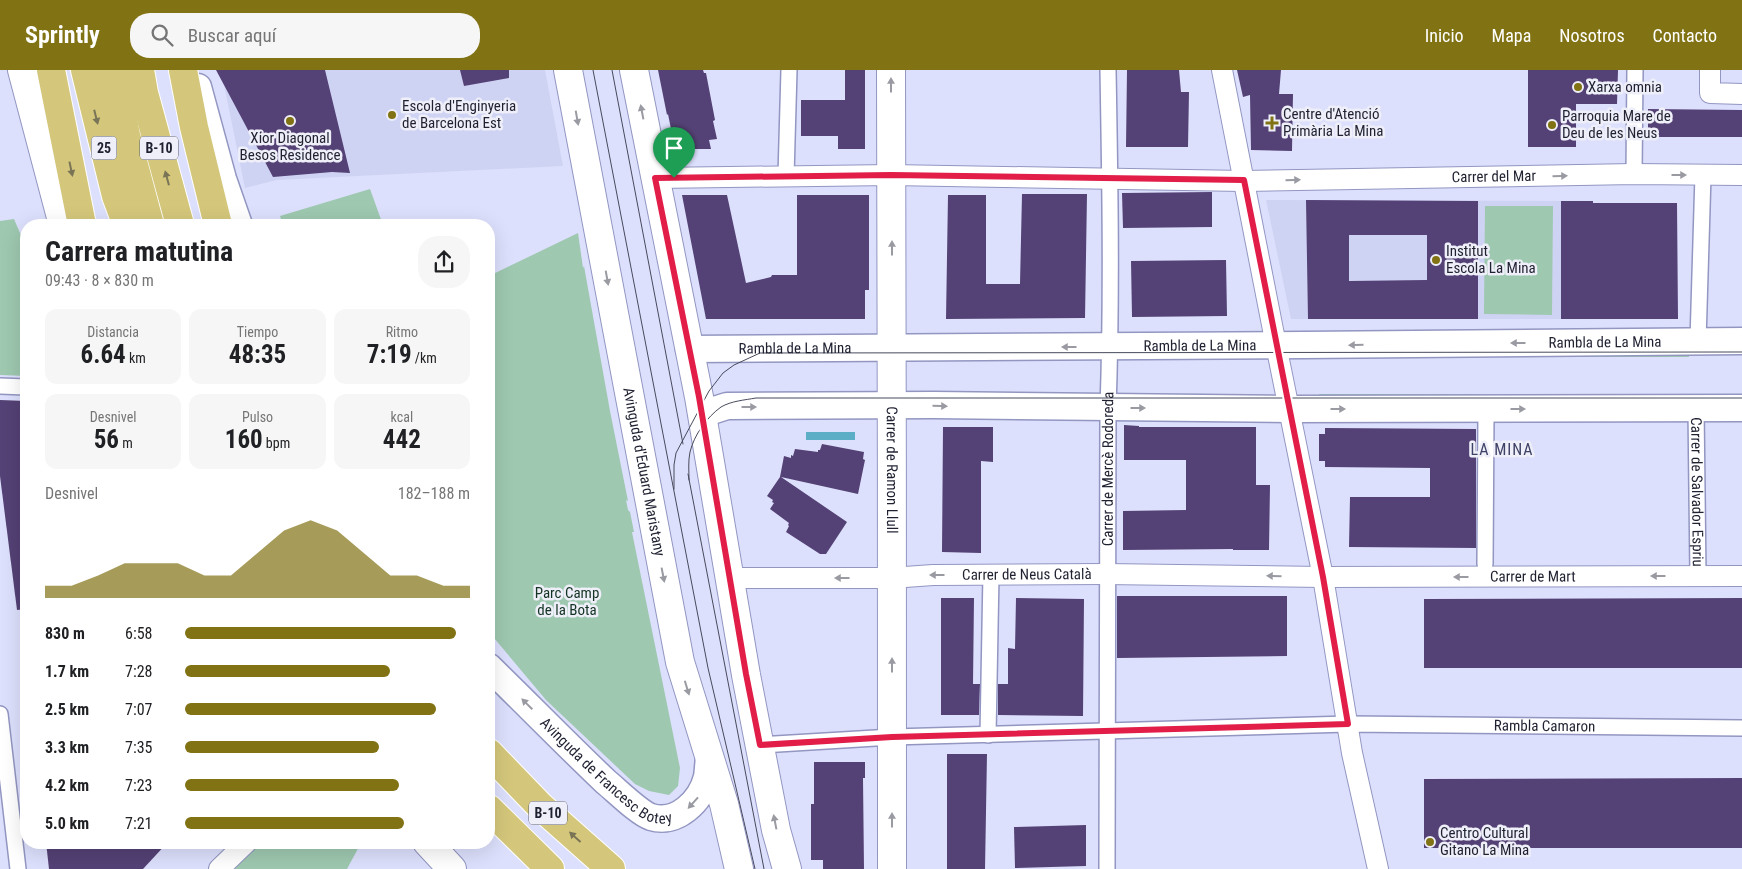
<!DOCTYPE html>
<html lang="es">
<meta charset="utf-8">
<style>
body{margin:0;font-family:"Roboto Condensed",sans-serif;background:#f6f6f6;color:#202124;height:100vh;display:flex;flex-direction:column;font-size:19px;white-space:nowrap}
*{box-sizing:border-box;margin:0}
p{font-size:16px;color:#757577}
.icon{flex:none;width:28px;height:28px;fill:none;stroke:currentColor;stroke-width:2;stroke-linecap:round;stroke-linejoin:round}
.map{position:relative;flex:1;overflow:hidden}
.side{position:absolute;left:20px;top:149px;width:475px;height:630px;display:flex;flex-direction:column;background:#fff;border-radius:20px;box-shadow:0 5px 20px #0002}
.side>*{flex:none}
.pin{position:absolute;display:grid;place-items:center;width:42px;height:42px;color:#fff;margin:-51px -21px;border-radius:50% 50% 50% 0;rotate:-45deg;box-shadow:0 0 5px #0007}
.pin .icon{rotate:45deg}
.round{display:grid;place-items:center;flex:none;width:52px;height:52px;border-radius:20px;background:#f6f6f6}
.summary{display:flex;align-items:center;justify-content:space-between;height:85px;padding:0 25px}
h1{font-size:28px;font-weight:700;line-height:38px}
.figures{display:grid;grid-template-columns:repeat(3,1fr);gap:8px;height:85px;padding:5px 25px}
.figures div{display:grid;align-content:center;border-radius:12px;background:#f6f6f6;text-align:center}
.figures b{font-size:25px;font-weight:700}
.figures small{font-size:14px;font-weight:400}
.figures p{font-size:14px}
.chart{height:140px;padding:10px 25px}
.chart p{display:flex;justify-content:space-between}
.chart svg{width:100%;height:90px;margin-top:5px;fill:#817214;opacity:.7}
ul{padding:0 25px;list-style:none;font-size:16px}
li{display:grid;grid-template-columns:80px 60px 1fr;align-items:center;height:38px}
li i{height:12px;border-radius:6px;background:#817214}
header{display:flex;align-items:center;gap:30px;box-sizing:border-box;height:70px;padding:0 25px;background:#817214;color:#fff}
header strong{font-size:24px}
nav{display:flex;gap:28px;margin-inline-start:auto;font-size:18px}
.search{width:350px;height:45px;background:#f6f6f6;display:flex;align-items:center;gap:12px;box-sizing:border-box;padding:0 18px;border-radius:20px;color:#757577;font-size:19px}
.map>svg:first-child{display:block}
.built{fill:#cfd3f3}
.green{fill:#9ec8b0}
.water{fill:#5baec6}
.building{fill:#544175;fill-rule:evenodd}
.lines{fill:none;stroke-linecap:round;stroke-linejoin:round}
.pedestrian-casing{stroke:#9296c1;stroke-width:18}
.minor-casing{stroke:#9296c1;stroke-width:22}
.tertiary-casing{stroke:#9296c1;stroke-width:29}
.secondary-casing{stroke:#9296c1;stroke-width:30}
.trunk-casing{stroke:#fff;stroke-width:30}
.pedestrian{stroke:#fff;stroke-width:15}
.minor{stroke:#fff;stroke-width:20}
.tertiary{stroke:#fff;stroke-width:26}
.secondary{stroke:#fff;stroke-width:28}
.trunk{stroke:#d4c77b;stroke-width:28}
.tram{stroke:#474a5c;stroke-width:1}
.oneway{fill:#9a9ba2}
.oneway2{fill:#7a7456}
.route-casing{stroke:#fff;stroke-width:10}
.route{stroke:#e11d48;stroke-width:6}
.poi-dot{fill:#817214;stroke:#eeeff8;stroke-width:2}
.labels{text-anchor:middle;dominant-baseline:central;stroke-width:5;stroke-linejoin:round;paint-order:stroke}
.shield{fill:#eeeff8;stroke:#5d5f6d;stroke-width:1}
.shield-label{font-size:14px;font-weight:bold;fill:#1f2131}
.poi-label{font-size:15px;fill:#1f2131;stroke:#eeeff8;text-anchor:start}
.street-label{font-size:15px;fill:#1f2131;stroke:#eeeff8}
.park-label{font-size:15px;fill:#143323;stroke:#eeeff8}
.neighbourhood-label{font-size:16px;letter-spacing:1px;fill:#3f4267;stroke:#eeeff8}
</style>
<header>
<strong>Sprintly</strong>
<div class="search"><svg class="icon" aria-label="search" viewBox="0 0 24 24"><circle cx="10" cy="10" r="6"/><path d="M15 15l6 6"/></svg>Buscar aquí</div>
<nav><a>Inicio</a><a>Mapa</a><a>Nosotros</a><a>Contacto</a></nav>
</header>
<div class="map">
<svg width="1742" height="799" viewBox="0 0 1742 799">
<rect width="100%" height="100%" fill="#dde0fc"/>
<g class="built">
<path d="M221 0H545L563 96 277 110 245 118Z"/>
<path d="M1266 130 1593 131 1594 249H1291Z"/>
</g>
<g class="green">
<path d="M370 119 383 155H283L280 146Z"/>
<path d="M1485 136H1553L1552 245 1484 244Z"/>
<path d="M14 149 26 177V306L0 305V151Z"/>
<path d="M578 163 583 198 584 196 610 341 628 431 626 430 628 440 630 442 634 462H632L634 472 680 698 678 716 669 725 649 721 635 714 546 630 489 562V206Z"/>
<path d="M1495 278H1688L1689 287H1495Z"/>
<path d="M1319 324H1479V333H1322Z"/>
<path d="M247 773H361L347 799H219Z"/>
</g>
<rect class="water" x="806" y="362" width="49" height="8"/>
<g class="building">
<path d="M216 0H325L350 103 332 102 273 107Z"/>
<path d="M460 0H509V8L464 16Z"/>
<path d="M658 0H703L704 3H706L715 50 713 51 717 69 709 70 711 79H679L675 58 671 59 668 44 667 45Z"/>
<path d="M845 0H865V79H838V66H801V30H845Z"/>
<path d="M1127 0H1179L1181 22H1189L1188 77H1126Z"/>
<path d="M1237 0H1281L1279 24H1293L1292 81 1251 80 1250 25 1243 27Z"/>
<path d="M1528 0H1618L1617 34H1576V77H1528Z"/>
<path d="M1648 39 1742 40V67H1648Z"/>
<path d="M1212 122V157L1123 158 1122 123Z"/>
<path d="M1022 124H1087L1085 248 946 249 948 125H986V214H1020Z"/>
<path d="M682 125H727L746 213 771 207 772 205H797V125H869V220H865V249H706Z"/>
<path d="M1306 130 1478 131V249H1308ZM1349 165H1427V210L1349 211Z"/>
<path d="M1561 131H1593V133H1677L1678 249H1561Z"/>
<path d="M1226 190 1227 246 1132 247 1131 191Z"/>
<path d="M0 330 26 331V539L17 540 0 406Z"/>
<path d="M1124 355 1139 356V357H1256V415H1270L1269 480H1233V479L1123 480V441L1186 440V390H1124Z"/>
<path d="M943 357H993V392L981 391V483L942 482Z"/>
<path d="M1325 358 1476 359V478L1349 477 1350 427H1430V398L1325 397V391H1319V364H1325Z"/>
<path d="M822 374 864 382 863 389 865 390 858 424 781 407 847 452 826 484H820L786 462 789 456 788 455 789 453 770 439 774 433 772 432 773 430 767 426 780 407 784 386 791 388V385L793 386 795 379 818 382V380H820Z"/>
<path d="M1117 526H1287V586L1117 588Z"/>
<path d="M941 528H974L973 614H980L979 645H941Z"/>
<path d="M1016 528 1084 529 1083 646 998 645V614H1008V578L1015 579Z"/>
<path d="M1742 528V598H1424V529Z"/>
<path d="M947 684H987L985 799H947Z"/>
<path d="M814 692H865V708H863L864 799H823V790H811V734H814Z"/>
<path d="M1742 708V778H1424V709Z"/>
<path d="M1086 755V796L1015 798 1014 757Z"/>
<path d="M46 772H168L143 799H49Z"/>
</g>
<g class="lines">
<defs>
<g id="pedestrian">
<path d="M1634 104 1635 0"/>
<path d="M786 106 789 0"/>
<path d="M1698 271 1703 105"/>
<path d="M0 316 26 317"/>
<path id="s1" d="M1696 338 1698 506"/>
<path d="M1485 494 1486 343"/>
<path d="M0 644 18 799"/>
<path d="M988 665 991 504"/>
<path id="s2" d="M760 675 892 667 1348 654 1742 658"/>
<path id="s3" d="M1107 799 1108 338C1112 225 1110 113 1108 0"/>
</g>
<g id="minor">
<path d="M1222 0 1276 275 1323 507 1352 683 1378 799"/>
<path d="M1710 0V23L1742 24"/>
<path id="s4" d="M655 108 891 105 1244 111 1634 104 1742 105"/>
<path id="s5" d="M729 508H891L933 505 1105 504 1323 507 1742 506"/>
<path d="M219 799 247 772"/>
</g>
<g id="tertiary">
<path d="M198 17 223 109 239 155"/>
<path id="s6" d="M689 279 1304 275 1742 271"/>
<path d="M702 344 727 336 934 335 1289 339 1742 338"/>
<path id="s7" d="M489 597C528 635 566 674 606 712 616 720 639 743 651 747 677 755 701 731 707 707 708 701 708 695 709 688"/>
</g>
<g id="secondary">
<path d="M22 0 63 155"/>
<path id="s8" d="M568 0 680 592 724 734 739 799"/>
<path d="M634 0 699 327 746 605 776 760 787 799"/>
<path id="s9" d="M891 0C892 266 892 533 892 799"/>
<path d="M427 772 452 799"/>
</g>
<g id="trunk">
<path d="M51 0 82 155"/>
<path d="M85 0 116 126 127 155"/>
<path d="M113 0 126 65 150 155"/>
<path d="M140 0 144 23 180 155"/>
<path d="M183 0 194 57 218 155"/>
<path d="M489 683 540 736 611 799"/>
<path d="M489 739 550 799"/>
</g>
</defs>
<use href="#pedestrian" class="pedestrian-casing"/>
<use href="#minor" class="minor-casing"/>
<use href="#tertiary" class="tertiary-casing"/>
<use href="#secondary" class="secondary-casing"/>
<use href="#trunk" class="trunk-casing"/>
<use href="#pedestrian" class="pedestrian"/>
<use href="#minor" class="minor"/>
<use href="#tertiary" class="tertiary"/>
<use href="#secondary" class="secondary"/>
<use href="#trunk" class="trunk"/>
<g class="tram">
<path d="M593 0 708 598 755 799"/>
<path d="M612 0 683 374"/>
<path d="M688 404 764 799"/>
<path d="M689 410C689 401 688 391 690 382 694 365 707 347 721 337 731 331 745 330 756 328H1742"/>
<path d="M674 419V395L676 383 709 321 723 303 734 295 760 283 1742 282"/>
</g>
</g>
<defs><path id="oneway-solid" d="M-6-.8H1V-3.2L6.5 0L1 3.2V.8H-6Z" transform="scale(1.25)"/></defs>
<g class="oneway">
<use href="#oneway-solid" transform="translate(891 15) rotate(-90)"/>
<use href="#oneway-solid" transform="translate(642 42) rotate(-101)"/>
<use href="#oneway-solid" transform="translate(577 48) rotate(80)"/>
<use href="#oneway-solid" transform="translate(1679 105)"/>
<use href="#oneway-solid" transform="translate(1560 106) rotate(-1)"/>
<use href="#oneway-solid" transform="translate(1293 110) rotate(-1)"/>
<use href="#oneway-solid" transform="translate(892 178) rotate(-90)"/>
<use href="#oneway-solid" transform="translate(607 208) rotate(80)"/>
<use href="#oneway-solid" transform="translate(1518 273) rotate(180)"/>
<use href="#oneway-solid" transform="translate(1356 275) rotate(179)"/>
<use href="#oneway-solid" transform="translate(1069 277) rotate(180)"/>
<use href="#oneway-solid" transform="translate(940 336) rotate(1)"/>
<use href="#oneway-solid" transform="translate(749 337)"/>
<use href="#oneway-solid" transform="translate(1138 338)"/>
<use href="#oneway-solid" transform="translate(1338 339)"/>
<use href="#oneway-solid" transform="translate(1518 339)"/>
<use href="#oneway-solid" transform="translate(663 505) rotate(79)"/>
<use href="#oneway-solid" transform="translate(937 505) rotate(180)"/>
<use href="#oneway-solid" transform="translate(1274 506) rotate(-179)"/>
<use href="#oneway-solid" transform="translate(1658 506) rotate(180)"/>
<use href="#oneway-solid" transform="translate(1461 507) rotate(180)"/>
<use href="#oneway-solid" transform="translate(842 508) rotate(180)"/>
<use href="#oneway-solid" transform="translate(892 595) rotate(-90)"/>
<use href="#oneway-solid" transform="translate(687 618) rotate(73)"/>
<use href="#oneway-solid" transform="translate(527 634) rotate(-135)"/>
<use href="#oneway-solid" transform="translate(693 733) rotate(132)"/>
<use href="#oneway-solid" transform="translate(892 750) rotate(-90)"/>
<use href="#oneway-solid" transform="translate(775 752) rotate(-101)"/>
</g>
<g class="oneway2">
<use href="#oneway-solid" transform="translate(96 47) rotate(76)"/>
<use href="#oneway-solid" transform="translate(71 99) rotate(78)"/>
<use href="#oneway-solid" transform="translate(167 108) rotate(-105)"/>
<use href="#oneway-solid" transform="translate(575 767) rotate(-138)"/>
</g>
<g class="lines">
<defs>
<path id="route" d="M891 105 1244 110 1323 507 1348 654 892 667 760 675 746 604 699 327 655 108Z"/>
</defs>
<use href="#route" class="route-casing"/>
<use href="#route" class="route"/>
</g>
<g class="poi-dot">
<circle cx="1578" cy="17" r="5"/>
<circle cx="392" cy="45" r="5"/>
<circle cx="290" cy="51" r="5"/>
<path d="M1269.5 45.5h5v5h5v5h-5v5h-5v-5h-5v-5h5z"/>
<circle cx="1552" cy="55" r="5"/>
<circle cx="1436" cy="190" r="5"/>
<circle cx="1430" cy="772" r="5"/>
</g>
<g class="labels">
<g class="shield">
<rect x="91.5" y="66.5" width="25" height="23" rx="4"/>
<rect x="140" y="66.5" width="38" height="23" rx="4"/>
<rect x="529" y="731.5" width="38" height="23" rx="4"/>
</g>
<g class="shield-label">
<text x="104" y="78">25</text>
<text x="159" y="78">B-10</text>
<text x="548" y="743">B-10</text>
</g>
<g class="poi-label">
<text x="1588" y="17">Xarxa omnia</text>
<text x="402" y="36">Escola d'Enginyeria<tspan x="402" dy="17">de Barcelona Est</tspan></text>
<text x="1283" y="44">Centre d'Atenció<tspan x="1283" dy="17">Primària La Mina</tspan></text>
<text x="1562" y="46">Parroquia Mare de<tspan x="1562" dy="17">Deu de les Neus</tspan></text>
<text x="290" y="68" text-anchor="middle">Xior Diagonal<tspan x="290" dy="17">Besos Residence</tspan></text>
<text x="1446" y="181">Institut<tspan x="1446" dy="17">Escola La Mina</tspan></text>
<text x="1440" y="763">Centro Cultural<tspan x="1440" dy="17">Gitano La Mina</tspan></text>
</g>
<g class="street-label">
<text stroke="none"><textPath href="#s4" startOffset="839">Carrer del Mar</textPath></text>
<text stroke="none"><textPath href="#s6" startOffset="916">Rambla de La Mina</textPath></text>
<text stroke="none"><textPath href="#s6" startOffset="511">Rambla de La Mina</textPath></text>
<text stroke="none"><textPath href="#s6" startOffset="106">Rambla de La Mina</textPath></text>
<text stroke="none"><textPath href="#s9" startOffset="400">Carrer de Ramon Llull</textPath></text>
<text stroke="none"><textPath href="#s3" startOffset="400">Carrer de Mercè Rodoreda</textPath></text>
<text stroke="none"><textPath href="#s8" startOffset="409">Avinguda d'Eduard Maristany</textPath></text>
<text stroke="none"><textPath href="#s1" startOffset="84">Carrer de Salvador Espriu</textPath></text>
<text stroke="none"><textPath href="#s5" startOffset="298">Carrer de Neus Català</textPath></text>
<text stroke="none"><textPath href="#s5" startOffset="804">Carrer de Mart</textPath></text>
<text stroke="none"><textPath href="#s2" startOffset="785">Rambla Camaron</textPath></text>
<text stroke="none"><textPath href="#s7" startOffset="159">Avinguda de Francesc Botey</textPath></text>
</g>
<g class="park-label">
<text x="567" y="523">Parc Camp<tspan x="567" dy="17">de la Bota</tspan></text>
</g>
<g class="neighbourhood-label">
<text x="1502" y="379">LA MINA</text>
</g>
</g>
</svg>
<div class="pin" style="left:674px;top:108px;background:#1e9e55"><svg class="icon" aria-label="arrive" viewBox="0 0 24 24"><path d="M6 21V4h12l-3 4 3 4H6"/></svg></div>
<section class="side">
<div class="summary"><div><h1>Carrera matutina</h1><p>09:43 · 8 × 830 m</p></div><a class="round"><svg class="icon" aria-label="share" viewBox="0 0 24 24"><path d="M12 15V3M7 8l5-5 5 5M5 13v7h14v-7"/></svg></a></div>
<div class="figures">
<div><p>Distancia</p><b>6.64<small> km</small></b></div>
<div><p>Tiempo</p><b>48:35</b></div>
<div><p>Ritmo</p><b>7:19<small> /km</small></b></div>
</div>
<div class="figures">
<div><p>Desnivel</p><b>56<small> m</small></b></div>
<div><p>Pulso</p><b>160<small> bpm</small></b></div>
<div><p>kcal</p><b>442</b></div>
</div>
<div class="chart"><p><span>Desnivel</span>182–188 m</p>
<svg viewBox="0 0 160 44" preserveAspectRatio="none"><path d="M0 44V38L10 38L20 33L30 27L40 27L50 27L60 33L70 33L80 22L90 11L100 6L110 11L120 22L130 33L140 33L150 38L160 38V44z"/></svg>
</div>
<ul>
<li><b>830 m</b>6:58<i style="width:95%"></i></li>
<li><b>1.7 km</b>7:28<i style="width:72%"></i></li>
<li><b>2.5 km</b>7:07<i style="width:88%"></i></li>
<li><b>3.3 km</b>7:35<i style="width:68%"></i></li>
<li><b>4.2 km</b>7:23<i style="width:75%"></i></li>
<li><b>5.0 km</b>7:21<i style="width:77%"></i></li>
</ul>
</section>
</div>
